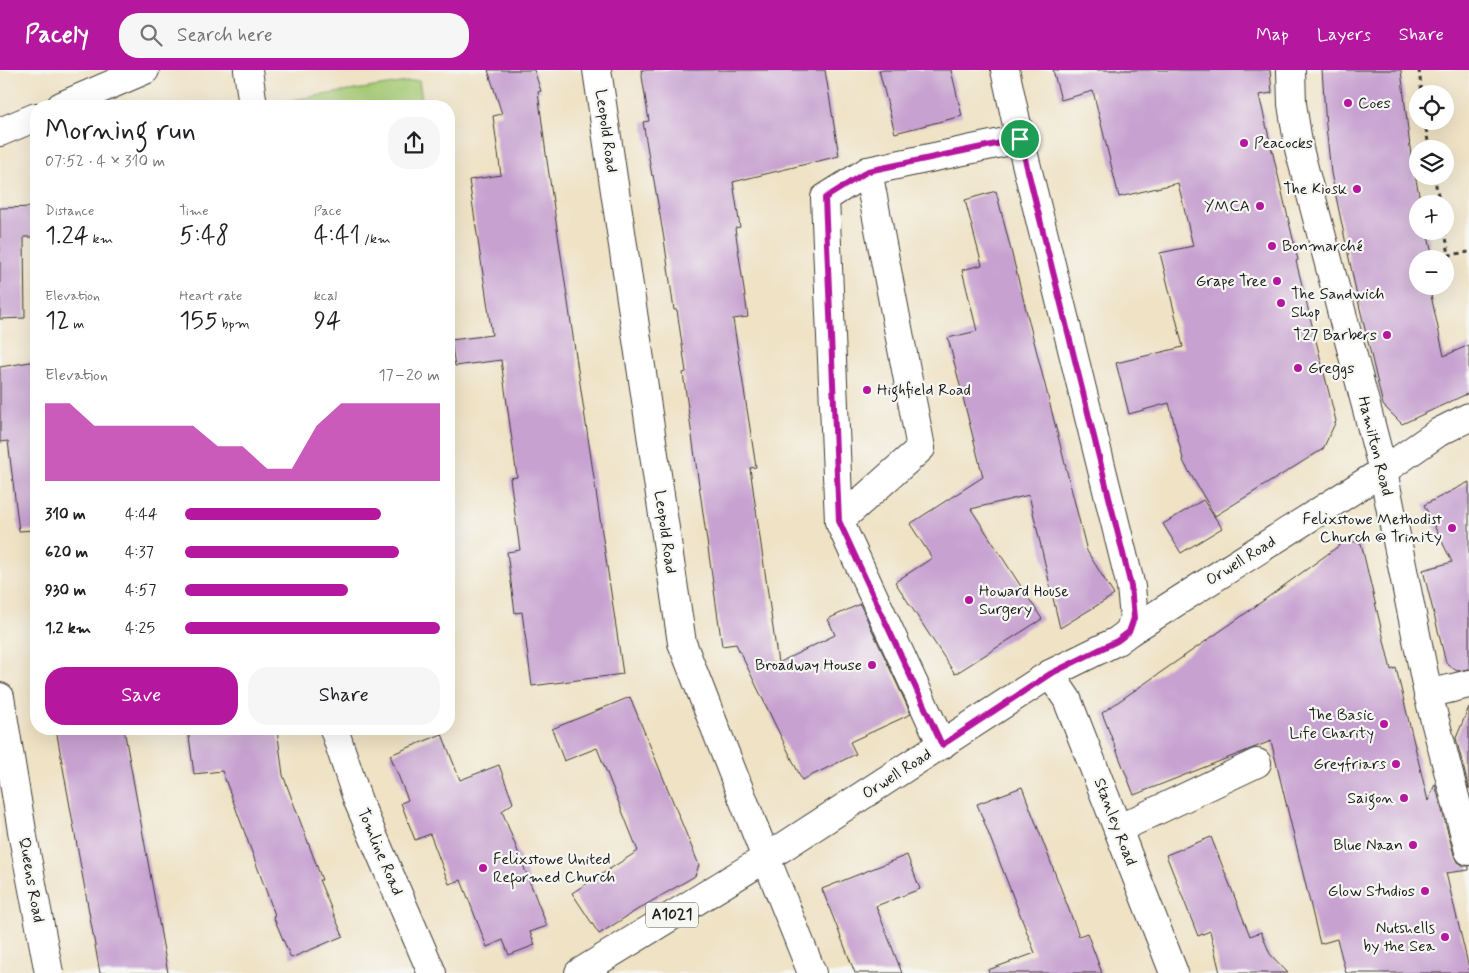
<!DOCTYPE html>
<meta charset="utf-8">
<style>
body{margin:0;font-family:Mynerve,sans-serif;background:#f6f6f6;color:#202124;height:100vh;display:flex;flex-direction:column;font-size:19px;white-space:nowrap}
*{box-sizing:border-box;margin:0}
p{font-size:16px;color:#757577}
.icon{flex:none;width:28px;height:28px;fill:none;stroke:currentColor;stroke-width:2;stroke-linecap:round;stroke-linejoin:round}
.map{position:relative;flex:1;overflow:hidden}
.sheet{position:absolute;left:30px;top:30px;width:425px;height:635px;display:flex;flex-direction:column;background:#fff;border-radius:20px;box-shadow:0 5px 20px #0002}
.sheet>*{flex:none}
.fabs{position:absolute;left:1409px;top:15px;display:grid;gap:10px}
.fabs a{display:grid;place-items:center;width:45px;height:45px;border-radius:50%;background:#fff;box-shadow:0 5px 20px #0002;font-size:25px}
.pin{position:absolute;display:grid;place-items:center;width:42px;height:42px;color:#fff;margin:-21px;border:2px solid #fff;border-radius:50%;box-shadow:0 1px 5px #0007}
.round{display:grid;place-items:center;flex:none;width:52px;height:52px;border-radius:20px;background:#f6f6f6}
.overview{display:flex;align-items:center;justify-content:space-between;height:85px;padding:0 15px}
h1{font-size:28px;font-weight:600;line-height:38px}
.metrics{display:grid;grid-template-columns:repeat(3,1fr);gap:8px;height:85px;padding:5px 15px}
.metrics div{display:grid;align-content:center}
.metrics b{font-size:25px;font-weight:600}
.metrics small{font-size:14px;font-weight:400}
.metrics p{font-size:14px}
.chart{height:140px;padding:10px 15px}
.chart p{display:flex;justify-content:space-between}
.chart svg{width:100%;height:90px;margin-top:5px;fill:#b5179e;opacity:.7}
.button{display:flex;gap:10px;margin-top:auto;padding:10px 15px}
.button a{flex:1;height:58px;border-radius:20px;background:#b5179e;color:#fff;font-size:20px;font-weight:600;line-height:58px;text-align:center}
.button a+a{background:#f6f6f6;color:#202124}
ul{padding:0 15px;list-style:none;font-size:16px}
li{display:grid;grid-template-columns:80px 60px 1fr;align-items:center;height:38px}
li i{height:12px;border-radius:6px;background:#b5179e}
header{display:flex;align-items:center;gap:30px;box-sizing:border-box;height:70px;padding:0 25px;background:#b5179e;color:#fff}
header strong{font-size:24px}
nav{display:flex;gap:28px;margin-inline-start:auto;font-size:18px}
.search{width:350px;height:45px;background:#f6f6f6;display:flex;align-items:center;gap:12px;box-sizing:border-box;padding:0 18px;border-radius:20px;color:#757577;font-size:19px}
.map>svg:first-child{display:block}
.green{fill:#a6cb75;stroke:#617448}
.building{fill:#c7a1d0}
.lines{fill:none;stroke-linecap:round;stroke-linejoin:round}
.minor-casing{stroke:#3c3a35;stroke-width:30}
.major-casing{stroke:#3c3a35;stroke-width:30}
.path{stroke:#3c3a35;stroke-width:3;stroke-dasharray:4 4;stroke-linecap:butt}
.minor{stroke:#fff;stroke-width:28}
.major{stroke:#fff;stroke-width:28}
.route-casing{stroke:#fff;stroke-width:10}
.route{stroke:#b5179e;stroke-width:6}
.poi-dot{fill:#b5179e;stroke:#f6f6f2;stroke-width:2}
.labels{text-anchor:middle;dominant-baseline:central;stroke-width:4.5;stroke-linejoin:round;paint-order:stroke}
.shield{fill:#f6f6f2;stroke:#5d5d5c;stroke-width:1}
.shield-label{font-size:15px;font-weight:bold;fill:#1c1c1c}
.poi-label{font-size:16px;fill:#1c1c1c;stroke:#f6f6f2;text-anchor:end}
.street-label{font-size:16px;fill:#1c1c1c;stroke:#f6f6f2}
</style>
<header>
<strong>Pacely</strong>
<div class="search"><svg class="icon" aria-label="search" viewBox="0 0 24 24"><circle cx="10" cy="10" r="6"/><path d="M15 15l6 6"/></svg>Search here</div>
<nav><a>Map</a><a>Layers</a><a>Share</a></nav>
</header>
<div class="map">
<svg width="1469" height="903" viewBox="0 0 1469 903">
<rect width="100%" height="100%" fill="#f6f6f2"/>
<filter id="ink" filterUnits="userSpaceOnUse"><feTurbulence type="fractalNoise" baseFrequency=".02" numOctaves="2"/><feDisplacementMap in="SourceGraphic" scale="10" xChannelSelector="R" yChannelSelector="G"/><feConvolveMatrix kernelMatrix="1 2 1 2 8 2 1 2 1" color-interpolation-filters="sRGB"/></filter>
<filter id="wash" filterUnits="userSpaceOnUse"><feTurbulence type="fractalNoise" baseFrequency=".0096" numOctaves="4" result="noise"/><feDisplacementMap in="SourceGraphic" scale="20" xChannelSelector="R" yChannelSelector="G"/><feGaussianBlur stdDeviation="1.12" result="paint"/><feColorMatrix in="noise" values="0 0 0 0 0 0 0 0 0 0 0 0 0 0 0 0 0 1.4 0 .05"/><feComposite in="paint" operator="in"/></filter>
<g filter="url(#wash)">
<rect width="100%" height="100%" fill="#efe2c5"/>
<path class="green" d="M419 10 423 36H284V31Z"/>
<g id="blocks">
<g class="building">
<path d="M488 0H534L541 21 538 22 546 84 623 604 532 616 522 542 515 543 507 482 520 480 510 408 517 407 501 290 455 296 451 270 492 265 469 110 501 105 493 46 502 44Z"/>
<path d="M641 0H825L839 86 733 112 740 157 735 158 748 247 733 249 756 397 750 398 778 593 835 565 828 549 860 534 911 644 850 672 856 684 802 710 736 574 722 576 683 303 686 302 677 240H674L664 169 653 105 652 106 643 52 649 51Z"/>
<path d="M879 0H951L962 46 895 63Z"/>
<path d="M1053 0H1270L1272 23 1259 25 1298 190 1296 191 1336 351 1323 379 1215 446 1184 393 1169 333 1129 344 1116 293 1183 277 1160 183 1193 176 1178 113 1119 127 1093 21 1061 30Z"/>
<path d="M1322 0H1401L1411 86 1421 134H1418V161H1427L1433 189H1418V216H1429L1444 286 1469 275V323L1402 354 1383 335 1357 226 1331 103 1326 56Z"/>
<path d="M996 121 1087 481 1114 525 1060 558 1029 425 971 439 1042 549 955 604 895 512 932 488 910 454 983 407 948 268 977 261 962 200 982 195 965 130Z"/>
<path d="M36 137V167H24L25 248 0 249V138Z"/>
<path d="M36 291V460L19 461 8 371 0 372V297Z"/>
<path d="M1469 412V599L1457 601 1446 593 1423 500 1452 492 1424 435Z"/>
<path d="M1203 430 1222 458 1181 483 1163 454Z"/>
<path d="M1347 470 1361 473 1391 600 1396 598 1428 731 1435 714 1454 785 1458 792 1464 796H1469V800L1446 803 1469 898V903H1346L1337 869 1320 874 1271 671 1134 725 1102 643 1242 546Z"/>
<path d="M630 627 699 795 695 806 640 838 599 864 572 823 638 781 597 678 564 691 552 659Z"/>
<path d="M1469 637V719L1456 668Z"/>
<path d="M56 659H124L168 903H100Z"/>
<path d="M188 659H277L283 705 322 810H319L343 866 291 888 273 846 275 845 222 701 194 704Z"/>
<path d="M442 664 460 710 499 695 513 733 502 741 547 856 530 862 535 875 509 885 503 870 487 877 461 810 449 814 430 764 415 770 401 733 408 730 390 685Z"/>
<path d="M1022 717 1079 866 1087 863 1102 903H989L988 900 1035 883 977 734Z"/>
<path d="M1211 767 1250 866 1261 862 1270 884 1288 903H1220L1210 861 1198 866 1166 785Z"/>
<path d="M907 785 920 819 876 836 902 903H855L822 819Z"/>
</g>
</g>
</g>
<g filter="url(#ink)">
<use href="#blocks" fill-opacity="0" stroke="#3c3a35" stroke-width="1"/>
<g class="lines">
<defs>
<g id="minor">
<path d="M248 0 253 36"/>
<path d="M1291 0 1292 34 1299 79 1383 401"/>
<path d="M61 36 145 0"/>
<path d="M0 62 36 47"/>
<path d="M839 451 921 378 868 101"/>
<path d="M1129 562 1383 401 1439 362 1469 347"/>
<path d="M1050 604 1067 629 1174 903"/>
<path d="M1428 624 1469 614"/>
<path d="M0 627 23 767 49 903"/>
<path d="M334 659 358 731 432 903"/>
<path d="M942 675 839 451 825 128 868 101 1020 69"/>
<path d="M1118 759 1257 693"/>
<path d="M766 788 812 903"/>
</g>
<g id="major">
<path d="M597 0 682 573 766 788"/>
<path d="M1383 401 1428 624 1469 781"/>
<path d="M579 903 766 788 1050 604 1117 571 1129 562 1134 548 1131 517 1020 69 1005 0"/>
</g>
</defs>
<use href="#minor" class="minor-casing"/>
<use href="#major" class="major-casing"/>
<g class="path">
<path d="M1419 0 1422 24"/>
<path d="M1425 51 1429 79"/>
<path d="M1434 106 1440 134"/>
<path d="M1445 161 1449 185 1469 182"/>
</g>
<use href="#minor" class="minor"/>
<use href="#major" class="major"/>
</g>
</g>
<g class="lines" filter="url(#ink)">
<defs>
<path id="route" d="M1020 69 1131 516 1134 548 1129 562 1117 571 1050 604 942 675 839 451 825 128 868 101Z"/>
</defs>
<use href="#route" class="route-casing"/>
<use href="#route" class="route"/>
</g>
<g class="poi-dot">
<circle cx="1348" cy="33" r="5"/>
<circle cx="1244" cy="73" r="5"/>
<circle cx="1357" cy="119" r="5"/>
<circle cx="1260" cy="136" r="5"/>
<circle cx="1272" cy="176" r="5"/>
<circle cx="1277" cy="211" r="5"/>
<circle cx="1281" cy="233" r="5"/>
<circle cx="1387" cy="265" r="5"/>
<circle cx="1298" cy="298" r="5"/>
<circle cx="867" cy="320" r="5"/>
<circle cx="1452" cy="458" r="5"/>
<circle cx="969" cy="530" r="5"/>
<circle cx="872" cy="595" r="5"/>
<circle cx="1384" cy="654" r="5"/>
<circle cx="1396" cy="694" r="5"/>
<circle cx="1404" cy="728" r="5"/>
<circle cx="1413" cy="775" r="5"/>
<circle cx="483" cy="798" r="5"/>
<circle cx="1425" cy="821" r="5"/>
<circle cx="1445" cy="867" r="5"/>
</g>
<g class="labels">
<rect class="shield" x="646" y="832.5" width="52" height="25" rx="4"/>
<g class="shield-label">
<text x="672" y="845">A1021</text>
</g>
<g class="poi-label">
<text x="1358" y="33" text-anchor="start">Coes</text>
<text x="1254" y="73" text-anchor="start">Peacocks</text>
<text x="1347" y="119">The Kiosk</text>
<text x="1250" y="136">YMCA</text>
<text x="1282" y="176" text-anchor="start">Bonmarché</text>
<text x="1267" y="211">Grape Tree</text>
<text x="1291" y="224" text-anchor="start">The Sandwich<tspan x="1291" dy="18">Shop</tspan></text>
<text x="1377" y="265">T27 Barbers</text>
<text x="1308" y="298" text-anchor="start">Greggs</text>
<text x="877" y="320" text-anchor="start">Highfield Road</text>
<text x="1442" y="449">Felixstowe Methodist<tspan x="1442" dy="18">Church @ Trinity</tspan></text>
<text x="979" y="521" text-anchor="start">Howard House<tspan x="979" dy="18">Surgery</tspan></text>
<text x="862" y="595">Broadway House</text>
<text x="1374" y="645">The Basic<tspan x="1374" dy="18">Life Charity</tspan></text>
<text x="1386" y="694">Greyfriars</text>
<text x="1394" y="728">Saigon</text>
<text x="1403" y="775">Blue Naan</text>
<text x="493" y="789" text-anchor="start">Felixstowe United<tspan x="493" dy="18">Reformed Church</tspan></text>
<text x="1415" y="821">Glow Studios</text>
<text x="1435" y="858">Nutshells<tspan x="1435" dy="18">by the Sea</tspan></text>
</g>
<g class="street-label">
<text transform="translate(606 61) rotate(82)">Leopold Road</text>
<text transform="translate(1375 376) rotate(76)">Hamilton Road</text>
<text transform="translate(665 462) rotate(82)">Leopold Road</text>
<text transform="translate(1241 491) rotate(-32)">Orwell Road</text>
<text transform="translate(897 704) rotate(-33)">Orwell Road</text>
<text transform="translate(1115 752) rotate(69)">Stanley Road</text>
<text transform="translate(380 782) rotate(67)">Tomline Road</text>
<text transform="translate(31 810) rotate(80)">Queens Road</text>
</g>
</g>
</svg>
<div class="fabs">
<a><svg class="icon" aria-label="locate" viewBox="0 0 24 24"><circle cx="12" cy="12" r="6"/><path d="M12 2v4M12 18v4M2 12h4M18 12h4"/></svg></a>
<a><svg class="icon" aria-label="layers" viewBox="0 0 24 24"><path d="M12 4l9 5-9 5-9-5zM3 14l9 5 9-5"/></svg></a>
<a>+</a>
<a>−</a>
</div>
<div class="pin" style="left:1020px;top:69px;background:#1e9e55"><svg class="icon" aria-label="arrive" viewBox="0 0 24 24"><path d="M6 21V4h12l-3 4 3 4H6"/></svg></div>
<section class="sheet">
<div class="overview"><div><h1>Morning run</h1><p>07:52 · 4 × 310 m</p></div><a class="round"><svg class="icon" aria-label="share" viewBox="0 0 24 24"><path d="M12 15V3M7 8l5-5 5 5M5 13v7h14v-7"/></svg></a></div>
<div class="metrics">
<div><p>Distance</p><b>1.24<small> km</small></b></div>
<div><p>Time</p><b>5:48</b></div>
<div><p>Pace</p><b>4:41<small> /km</small></b></div>
</div>
<div class="metrics">
<div><p>Elevation</p><b>12<small> m</small></b></div>
<div><p>Heart rate</p><b>155<small> bpm</small></b></div>
<div><p>kcal</p><b>94</b></div>
</div>
<div class="chart"><p><span>Elevation</span>17–20 m</p>
<svg viewBox="0 0 160 44" preserveAspectRatio="none"><path d="M0 44V6L10 6L20 17L30 17L40 17L50 17L60 17L70 27L80 27L90 38L100 38L110 17L120 6L130 6L140 6L150 6L160 6V44z"/></svg>
</div>
<ul>
<li><b>310 m</b>4:44<i style="width:77%"></i></li>
<li><b>620 m</b>4:37<i style="width:84%"></i></li>
<li><b>930 m</b>4:57<i style="width:64%"></i></li>
<li><b>1.2 km</b>4:25<i style="width:100%"></i></li>
</ul>
<div class="button"><a>Save</a><a>Share</a></div>
</section>
</div>
